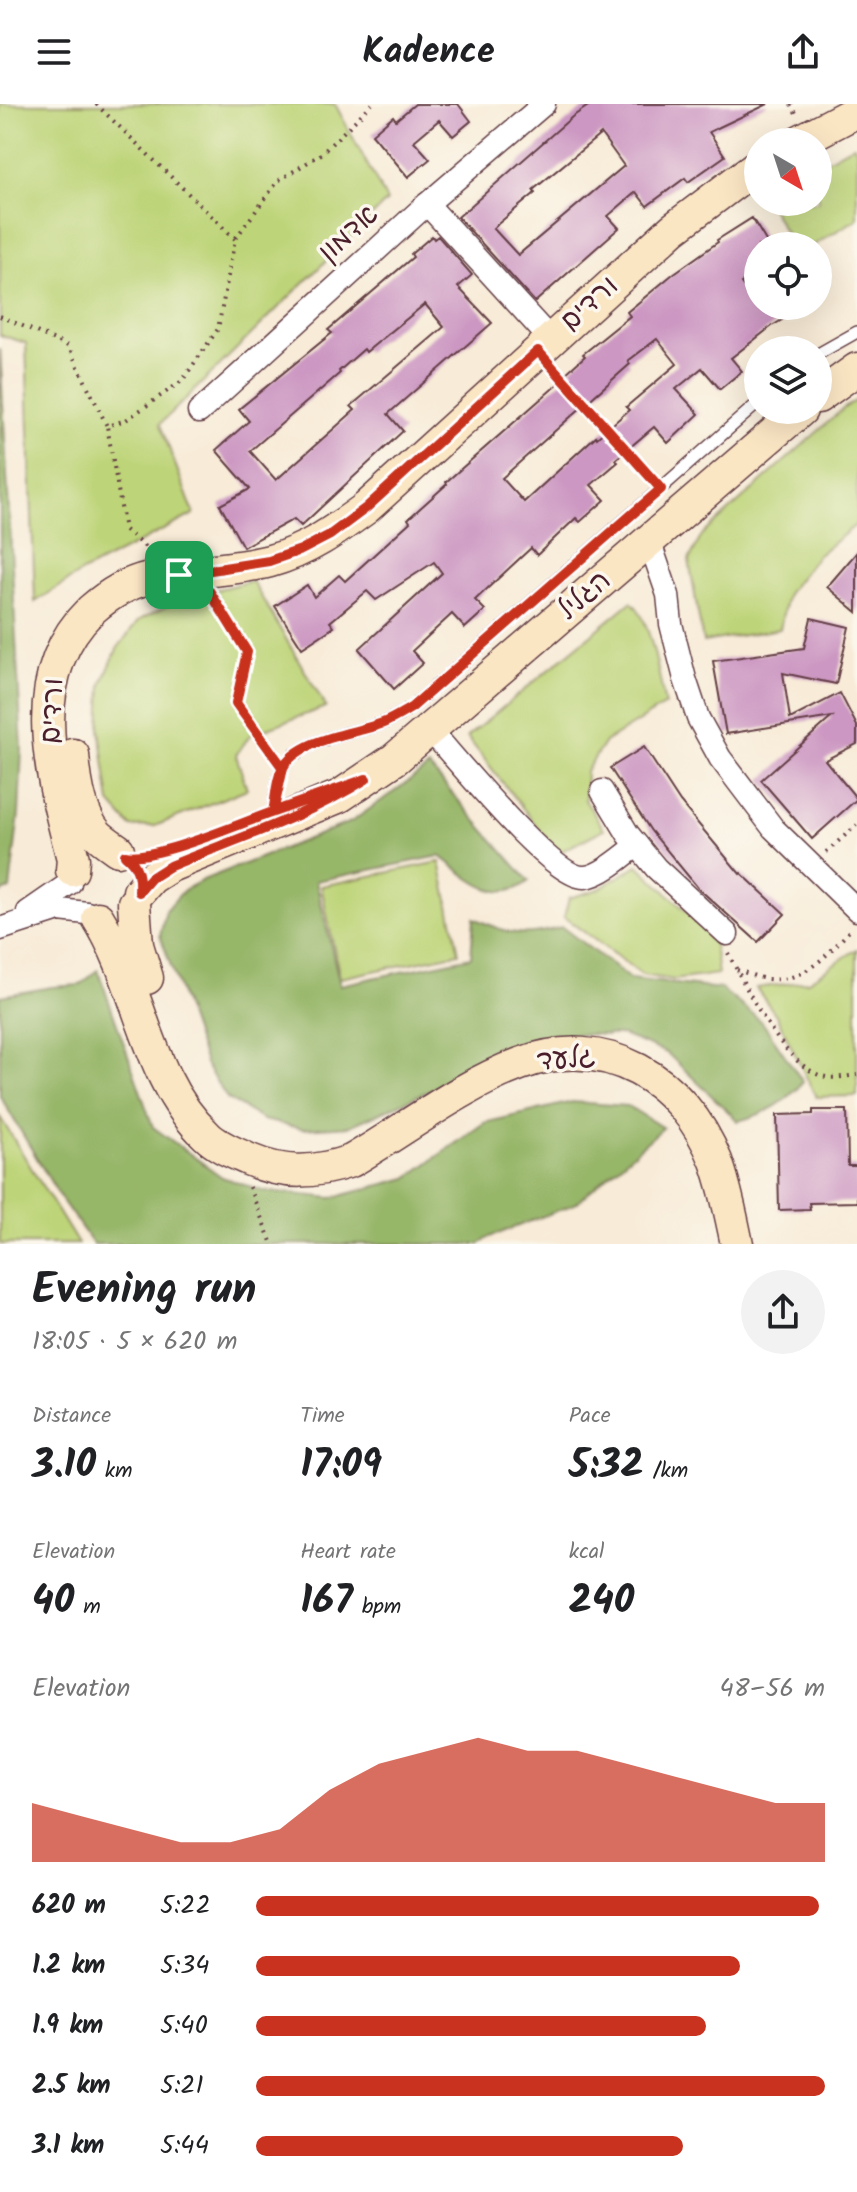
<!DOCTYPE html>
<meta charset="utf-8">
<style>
body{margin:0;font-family:Kalam,"Playpen Sans Hebrew",sans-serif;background:#f2f2f2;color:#202124;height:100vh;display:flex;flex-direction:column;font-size:30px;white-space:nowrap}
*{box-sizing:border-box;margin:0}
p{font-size:26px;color:#757577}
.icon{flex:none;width:44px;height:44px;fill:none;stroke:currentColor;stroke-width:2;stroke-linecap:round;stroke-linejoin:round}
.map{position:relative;height:1140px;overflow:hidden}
.drawer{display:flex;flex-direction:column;background:#fff;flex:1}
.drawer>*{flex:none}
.needle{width:52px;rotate:141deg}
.tools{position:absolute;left:744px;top:24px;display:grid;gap:16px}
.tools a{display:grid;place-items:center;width:88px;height:88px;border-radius:50%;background:#fff;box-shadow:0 8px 32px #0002;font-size:40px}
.pin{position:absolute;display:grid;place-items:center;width:68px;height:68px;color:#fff;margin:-34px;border-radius:16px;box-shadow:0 4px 12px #0006}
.round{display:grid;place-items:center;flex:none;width:84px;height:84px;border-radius:42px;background:#f2f2f2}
.head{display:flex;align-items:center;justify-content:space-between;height:136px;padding:0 32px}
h1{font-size:44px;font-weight:800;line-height:60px}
.figures{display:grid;grid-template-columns:repeat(3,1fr);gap:12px;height:136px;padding:8px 32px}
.figures div{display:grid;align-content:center}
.figures b{font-size:40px;font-weight:800}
.figures small{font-size:22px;font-weight:400}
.figures p{font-size:22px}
.chart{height:224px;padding:16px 32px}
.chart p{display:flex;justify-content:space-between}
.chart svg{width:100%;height:144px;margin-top:8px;fill:#c8321e;opacity:.7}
ul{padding:0 32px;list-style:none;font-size:26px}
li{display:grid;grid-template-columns:128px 96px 1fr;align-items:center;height:60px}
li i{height:20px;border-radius:10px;background:#c8321e}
header{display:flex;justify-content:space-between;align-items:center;height:104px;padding:0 32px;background:#fff;font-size:36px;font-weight:800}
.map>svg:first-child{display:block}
.green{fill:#bdd478;stroke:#847a52;stroke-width:2}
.forest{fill:#96b668;stroke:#706a4a;stroke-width:2}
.building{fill:#cc97c2;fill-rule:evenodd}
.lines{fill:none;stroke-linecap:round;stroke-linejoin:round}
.lane-casing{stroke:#643e45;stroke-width:14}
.street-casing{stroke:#643e45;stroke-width:25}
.secondary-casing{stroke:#643e45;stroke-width:35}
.path{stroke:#643e45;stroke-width:4;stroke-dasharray:2 6;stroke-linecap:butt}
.lane{stroke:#fff;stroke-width:11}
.street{stroke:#fff;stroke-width:22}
.secondary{stroke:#fbe6c4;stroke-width:32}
.route-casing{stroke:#fff;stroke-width:16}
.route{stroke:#c8321e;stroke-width:10}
.labels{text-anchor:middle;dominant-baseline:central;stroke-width:7;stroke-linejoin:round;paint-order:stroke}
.street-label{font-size:28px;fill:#4a1f2b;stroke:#fbf7ec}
</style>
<header><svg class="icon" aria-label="menu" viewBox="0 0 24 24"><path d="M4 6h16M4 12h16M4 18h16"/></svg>Kadence<svg class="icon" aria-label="share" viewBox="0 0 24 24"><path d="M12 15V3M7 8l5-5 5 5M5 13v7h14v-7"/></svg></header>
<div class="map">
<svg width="857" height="1140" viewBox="0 0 857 1140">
<rect width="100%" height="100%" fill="#fbf7ec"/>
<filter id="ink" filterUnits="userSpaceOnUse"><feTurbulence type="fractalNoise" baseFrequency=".0125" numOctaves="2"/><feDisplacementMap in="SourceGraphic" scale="16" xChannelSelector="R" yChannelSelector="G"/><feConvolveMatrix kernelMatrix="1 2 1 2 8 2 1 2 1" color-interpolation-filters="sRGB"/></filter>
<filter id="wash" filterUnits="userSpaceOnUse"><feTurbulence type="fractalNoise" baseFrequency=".006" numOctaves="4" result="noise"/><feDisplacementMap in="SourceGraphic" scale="32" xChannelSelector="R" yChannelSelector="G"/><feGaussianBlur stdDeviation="1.8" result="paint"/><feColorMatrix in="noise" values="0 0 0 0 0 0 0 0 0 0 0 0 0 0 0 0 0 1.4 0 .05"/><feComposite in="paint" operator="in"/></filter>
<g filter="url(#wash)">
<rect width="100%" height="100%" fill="#f8ebd7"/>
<g class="green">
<path d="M0 0H335L387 97 160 320 194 410 82 468 35 498 26 239 0 231Z"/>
<path d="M854 41 857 48V115L812 142H792L768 98H818V61Z"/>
<path d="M857 296V420L817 452 787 490 780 525 703 538 689 456 702 431 844 304Z"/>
<path d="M252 477 326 603 251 630 236 651 247 685 155 722 131 723 110 699 100 626 102 580 117 545 139 516 186 493Z"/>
<path d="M631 498C650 510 660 578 665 601L605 638 586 667 585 696 604 725 558 749 467 633Z"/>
<path d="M440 758 459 849 340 874 321 782Z"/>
<path d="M638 761 713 833 718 870 674 876 642 871 564 813 569 794 599 785Z"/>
<path d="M857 845V992L816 993 776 911 756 884 808 877Z"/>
<path d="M0 1013 78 1140H0Z"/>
</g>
<g class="forest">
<path d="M0 244 22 644 19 710 10 785 0 789Z"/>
<path d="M429 663 529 777C496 804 469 773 440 752L316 777 340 881 471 853 474 814C509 831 524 834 562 823L630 875 721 885 762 918 803 978C786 999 764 1011 738 1017L667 949 622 931 571 930 513 944 455 975 350 1022 303 1025 263 1016 227 994 206 962 160 831 166 806 184 786 203 776 351 718Z"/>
<path d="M98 866 153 1023 222 1073 263 1087 332 1094 407 1074 484 1019 572 998 628 1002 663 1024 575 1100 487 1134 480 1140H93L61 1095 0 992V892L52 883 80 881Z"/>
</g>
<g id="blocks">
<g class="building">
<path d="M415 0H458L471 17 453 32 439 16 414 37 430 55 408 73 372 30 393 12 396 16Z"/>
<path d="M591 0H768L709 28 725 52 688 78 685 74 647 102 636 88 608 112 619 124 535 198 458 113 572 13ZM601 30 624 62 518 151 493 124 535 89 533 86Z"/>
<path d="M752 114 769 142H758V169L741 179 758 202H805L772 222 731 254 742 267 720 285 702 264 676 285 699 310 668 339 654 323 616 355 618 358 591 381 605 396 580 418 576 414 537 451 531 444 475 496 485 506 465 524 452 510 412 547 423 559 394 585 359 545 442 469 434 458 376 496 367 487 330 518 334 523 302 544 275 502 307 481 314 493 339 471 345 477 410 418 408 415 447 380 446 378 567 272 565 270 585 252 583 250 630 212 627 208 673 170 718 138 717 136ZM657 235 677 260 626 303 629 306 597 334 596 332 524 398 502 374 630 260 628 257Z"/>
<path d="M432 132 434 135 438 132 472 171 458 183 492 219 388 310 403 327 301 422 294 415 243 443 220 401 250 385 216 346 249 317 239 305 332 229 328 226 413 153 411 150ZM425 200 444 223 351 302 355 306 276 376 250 347 340 269 339 267 364 245 366 248Z"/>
<path d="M857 448V508L827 483Z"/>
<path d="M811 514 849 523 836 580 783 569 790 615 840 589 857 622V640L825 656 857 695 812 735 761 676 832 613 726 630 713 557 804 544Z"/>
<path d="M644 643 680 698 740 770 741 769 785 810 758 838 698 784 651 727 610 664Z"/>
<path d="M813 1006H847L848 1062H857V1098L809 1099 810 1105 779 1106 777 1011 813 1010Z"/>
</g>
</g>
</g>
<g filter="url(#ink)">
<use href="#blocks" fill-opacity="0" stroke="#643e45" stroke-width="2"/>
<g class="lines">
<defs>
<g id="lane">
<path d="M818 250 857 228"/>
<path d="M273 708C276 694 276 677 282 665 298 634 355 630 383 619 393 615 402 609 411 604L758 299"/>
</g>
<g id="street">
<path d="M427 100 551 236"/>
<path d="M199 308 427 100 544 0"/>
<path d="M649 436 668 491 671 520 685 575 698 614 720 654 773 724 857 806"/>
<path d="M430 626C455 653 553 776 585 773 601 772 625 751 637 741"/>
<path d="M602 687 628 730 656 764 727 830"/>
<path d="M28 808 70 779"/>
<path d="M0 825 59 806 87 809"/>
</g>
<g id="secondary">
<path d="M798 38 857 7"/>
<path d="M818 293 857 265"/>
<path d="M73 651C75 677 80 711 97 730 103 736 111 741 118 746"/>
<path d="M72 766 73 755C52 673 22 573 91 506 108 491 127 479 149 474 164 470 182 471 198 468 221 465 247 463 270 457 307 447 336 426 366 404L673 125 758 61"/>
<path d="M139 788 151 774 170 762 340 692 395 655 801 306"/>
<path d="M134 799 137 841 147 874"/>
<path d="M98 814C141 882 146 975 207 1032 218 1043 235 1049 250 1056 285 1071 315 1069 351 1057 406 1025 460 982 520 960 606 927 684 976 716 1057 726 1084 731 1112 737 1140"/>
</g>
</defs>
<use href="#lane" class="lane-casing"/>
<use href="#street" class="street-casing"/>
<use href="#secondary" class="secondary-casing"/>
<g class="path">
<path d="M96 0 235 135"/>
<path d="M791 0 796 9"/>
<path d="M0 212 68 242 107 322"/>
<path d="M555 267 651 374"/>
<path d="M151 448 125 426 107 322 126 316 182 277 218 225 235 135 278 77 321 50 372 0"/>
<path d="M213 492 247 548 236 599 274 652"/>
<path d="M826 748 857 721"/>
<path d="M728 849C747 884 783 964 826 973 835 975 848 972 857 971"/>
<path d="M737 866C747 869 758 874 768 875 805 879 829 849 851 825"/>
<path d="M249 1083 272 1140"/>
</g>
<use href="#lane" class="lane"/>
<use href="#street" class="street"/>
<use href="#secondary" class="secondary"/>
</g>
</g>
<g class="lines" filter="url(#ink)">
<defs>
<path id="route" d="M179 471 210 488 247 548 236 599 283 664 273 708C241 719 155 757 125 751 138 761 140 772 139 788L151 774 170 762C236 735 306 713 366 675L273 708C276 694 276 677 282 665 298 634 355 630 383 619 393 615 402 609 411 604L661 385 538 247 366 404 330 431 301 446 269 457 179 471"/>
</defs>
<use href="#route" class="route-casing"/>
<use href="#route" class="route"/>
</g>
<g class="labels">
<g class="street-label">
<text transform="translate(349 130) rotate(-42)">אדמון</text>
<text transform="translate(590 200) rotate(-42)">ורדים</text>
<text transform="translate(585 492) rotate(-41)">הגליל</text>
<text transform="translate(53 607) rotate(-87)">ורדים</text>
<text transform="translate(566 956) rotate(-4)">גלעד</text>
</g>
</g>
</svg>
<div class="tools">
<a><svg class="needle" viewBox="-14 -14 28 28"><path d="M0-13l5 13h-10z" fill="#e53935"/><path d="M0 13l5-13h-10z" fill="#757577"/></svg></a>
<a><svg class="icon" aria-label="locate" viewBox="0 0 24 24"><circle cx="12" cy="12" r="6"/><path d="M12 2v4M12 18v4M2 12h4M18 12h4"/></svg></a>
<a><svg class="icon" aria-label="layers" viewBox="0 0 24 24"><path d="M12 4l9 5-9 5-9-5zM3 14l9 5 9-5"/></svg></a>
</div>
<div class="pin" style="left:179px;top:471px;background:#1e9e55"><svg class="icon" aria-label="arrive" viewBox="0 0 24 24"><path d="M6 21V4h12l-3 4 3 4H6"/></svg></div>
</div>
<section class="drawer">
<div class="head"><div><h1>Evening run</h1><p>18:05 · 5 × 620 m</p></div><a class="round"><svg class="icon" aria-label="share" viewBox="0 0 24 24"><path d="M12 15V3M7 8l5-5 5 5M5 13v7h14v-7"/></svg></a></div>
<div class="figures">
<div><p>Distance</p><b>3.10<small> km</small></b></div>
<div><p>Time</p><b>17:09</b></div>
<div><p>Pace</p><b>5:32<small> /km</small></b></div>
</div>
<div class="figures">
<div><p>Elevation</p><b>40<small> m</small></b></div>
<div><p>Heart rate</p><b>167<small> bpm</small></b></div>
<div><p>kcal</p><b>240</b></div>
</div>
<div class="chart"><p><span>Elevation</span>48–56 m</p>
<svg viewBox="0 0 160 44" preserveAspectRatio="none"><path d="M0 44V26L10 30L20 34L30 38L40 38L50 34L60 22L70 14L80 10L90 6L100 10L110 10L120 14L130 18L140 22L150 26L160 26V44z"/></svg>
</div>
<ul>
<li><b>620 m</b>5:22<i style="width:99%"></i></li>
<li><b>1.2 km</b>5:34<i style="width:85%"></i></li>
<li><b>1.9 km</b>5:40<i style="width:79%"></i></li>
<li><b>2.5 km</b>5:21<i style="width:100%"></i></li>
<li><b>3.1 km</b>5:44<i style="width:75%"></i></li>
</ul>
</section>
